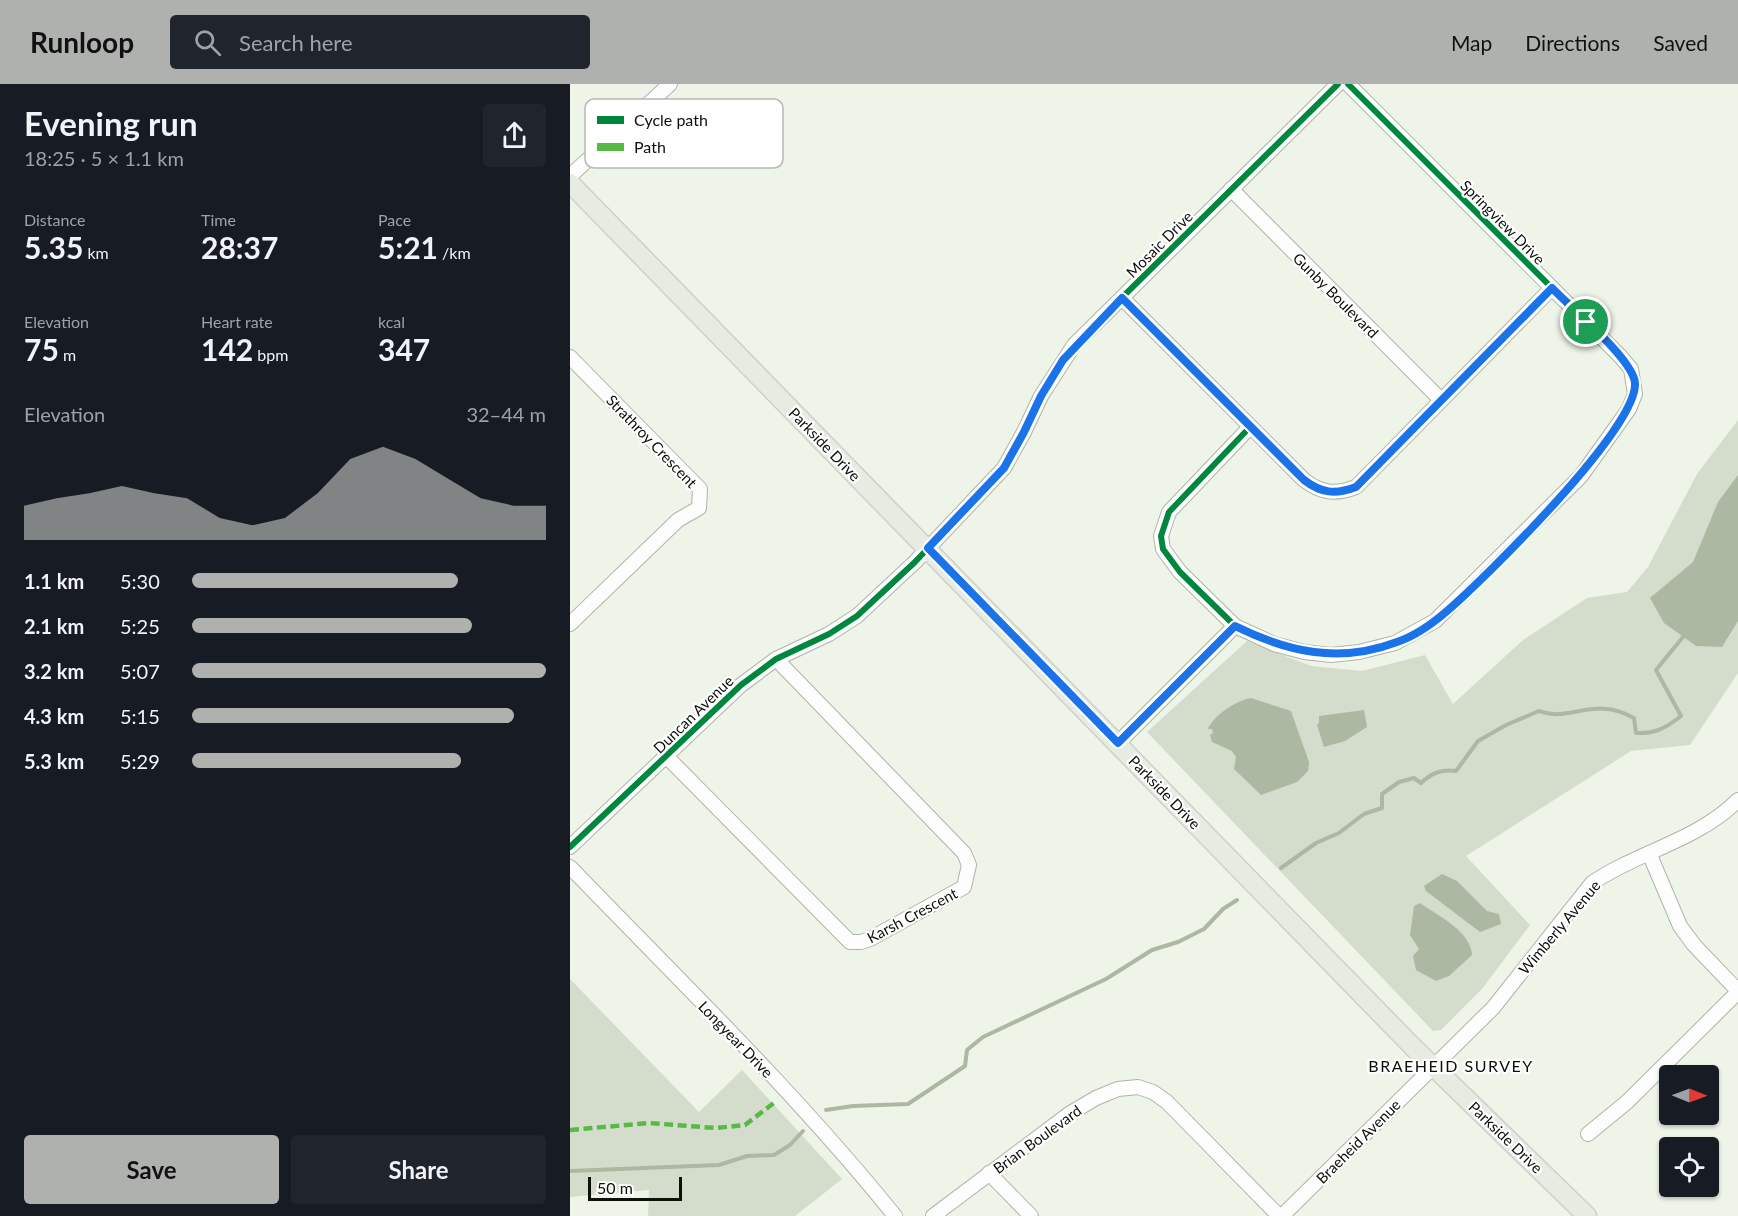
<!DOCTYPE html>
<meta charset="utf-8">
<style>
body{margin:0;font-family:Lato,sans-serif;background:#20242c;color:#f1f3f6;height:100vh;display:flex;flex-direction:column;font-size:22px;white-space:nowrap}
*{box-sizing:border-box;margin:0}
p{font-size:20px;color:#9ea1a6}
.icon{flex:none;width:33px;height:33px;fill:none;stroke:currentColor;stroke-width:2;stroke-linecap:round;stroke-linejoin:round}
.map{position:relative;flex:1;overflow:hidden}
.panel{display:flex;flex-direction:column;background:#171b24;width:570px}
.panel>*{flex:none}
.needle{width:39px;rotate:91deg}
.buttons{position:absolute;left:1089px;top:981px;display:grid;gap:12px}
.buttons a{display:grid;place-items:center;width:60px;height:60px;border-radius:6px;background:#171b24;box-shadow:0 2px 4px #0004;font-size:30px}
.scale{position:absolute;left:18px;bottom:15px;width:94px;box-sizing:border-box;padding-left:6px;border:3px solid #0d1009;border-top:0;font-size:16px;line-height:21px;white-space:nowrap;color:#0d1009;-webkit-text-stroke:4px #fff;paint-order:stroke}
.pin{position:absolute;display:grid;place-items:center;width:51px;height:51px;color:#fff;margin:-26px;border:3px solid #fff;border-radius:50%;box-shadow:0 2px 6px #0007}
.round{display:grid;place-items:center;flex:none;width:63px;height:63px;border-radius:6px;background:#20242c}
.head{display:flex;align-items:center;justify-content:space-between;height:102px;padding:0 24px}
h1{font-size:33px;font-weight:700;line-height:45px}
.figures{display:grid;grid-template-columns:repeat(3,1fr);gap:9px;height:102px;padding:6px 24px}
.figures div{display:grid;align-content:center}
.figures b{font-size:30px;font-weight:700}
.figures small{font-size:16px;font-weight:400}
.figures p{font-size:16px}
.chart{height:168px;padding:12px 24px}
.chart p{display:flex;justify-content:space-between}
.chart svg{width:100%;height:108px;margin-top:6px;fill:#aeb1ae;opacity:.7}
.button{display:flex;gap:12px;margin-top:auto;padding:12px 24px}
.button a{flex:1;height:69px;border-radius:6px;background:#aeb1ae;color:#111;font-size:24px;font-weight:700;line-height:69px;text-align:center}
.button a+a{background:#20242c;color:#f1f3f6}
ul{padding:0 24px;list-style:none;font-size:20px}
li{display:grid;grid-template-columns:96px 72px 1fr;align-items:center;height:45px}
li i{height:15px;border-radius:8px;background:#aeb1ae}
header{display:flex;align-items:center;gap:36px;box-sizing:border-box;height:84px;padding:0 30px;background:#aeb1ae;color:#111}
header strong{font-size:28px}
nav{display:flex;gap:33px;margin-inline-start:auto;font-size:21px}
.search{width:420px;height:54px;background:#20242c;display:flex;align-items:center;gap:15px;box-sizing:border-box;padding:0 21px;border-radius:6px;color:#9ea1a6;font-size:22px}
main{display:flex;flex:1;min-height:0}
.map>svg:first-child{display:block}
.green{fill:#d4ddcc}
.water{fill:#acb8a1}
.lines{fill:none;stroke-linecap:round;stroke-linejoin:round}
.stream{stroke:#acb8a1;stroke-width:4}
.minor-casing{stroke:#afb4ab;stroke-width:16}
.major-casing{stroke:#cdd0cb;stroke-width:21}
.minor{stroke:#fcfdfc;stroke-width:14}
.major{stroke:#e7ece3;stroke-width:18}
.quiet{stroke:#58b947;stroke-width:4.5;stroke-dasharray:9 4.5;stroke-linecap:butt}
.cycleway-casing{stroke:#fff;stroke-width:10}
.cycleway{stroke:#00873e;stroke-width:6}
.route-casing{stroke:#fff;stroke-width:12}
.route{stroke:#1a73e8;stroke-width:8}
.labels{text-anchor:middle;dominant-baseline:central;stroke-width:4.5;stroke-linejoin:round;paint-order:stroke}
.street-label{font-size:15px;fill:#0d1009;stroke:#fff}
.neighbourhood-label{font-size:16px;letter-spacing:1.5px;fill:#0d1009;stroke:#fff}
.key{fill:#fff;stroke:#b6b7b5;stroke-width:1.5}
.key-label{font-size:16px;fill:#0d1009}
</style>
<header>
<strong>Runloop</strong>
<div class="search"><svg class="icon" aria-label="search" viewBox="0 0 24 24"><circle cx="10" cy="10" r="6"/><path d="M15 15l6 6"/></svg>Search here</div>
<nav><a>Map</a><a>Directions</a><a>Saved</a></nav>
</header>
<main>
<section class="panel">
<div class="head"><div><h1>Evening run</h1><p>18:25 · 5 × 1.1 km</p></div><a class="round"><svg class="icon" aria-label="share" viewBox="0 0 24 24"><path d="M12 15V3M7 8l5-5 5 5M5 13v7h14v-7"/></svg></a></div>
<div class="figures">
<div><p>Distance</p><b>5.35<small> km</small></b></div>
<div><p>Time</p><b>28:37</b></div>
<div><p>Pace</p><b>5:21<small> /km</small></b></div>
</div>
<div class="figures">
<div><p>Elevation</p><b>75<small> m</small></b></div>
<div><p>Heart rate</p><b>142<small> bpm</small></b></div>
<div><p>kcal</p><b>347</b></div>
</div>
<div class="chart"><p><span>Elevation</span>32–44 m</p>
<svg viewBox="0 0 160 44" preserveAspectRatio="none"><path d="M0 44V30L10 27L20 25L30 22L40 25L50 27L60 35L70 38L80 35L90 25L100 11L110 6L120 11L130 19L140 27L150 30L160 30V44z"/></svg>
</div>
<ul>
<li><b>1.1 km</b>5:30<i style="width:75%"></i></li>
<li><b>2.1 km</b>5:25<i style="width:79%"></i></li>
<li><b>3.2 km</b>5:07<i style="width:100%"></i></li>
<li><b>4.3 km</b>5:15<i style="width:91%"></i></li>
<li><b>5.3 km</b>5:29<i style="width:76%"></i></li>
</ul>
<div class="button"><a>Save</a><a>Share</a></div>
</section>
<div class="map">
<svg width="1168" height="1132" viewBox="0 0 1168 1132">
<rect width="100%" height="100%" fill="#eef4e8"/>
<g class="green">
<path d="M1168 336V589L1120 661 1061 667 896 772 960 841 912 905 871 946 863 947 577 648 677 557 741 582 792 587 855 571 883 620 953 556 1017 514 1057 508 1078 483 1127 390Z"/>
<path d="M0 895 129 1028 172 986 272 1095 225 1132H78L79 1106 0 1113Z"/>
</g>
<g class="water">
<path d="M1168 391V537L1152 563 1126 562 1094 539 1080 514 1123 478 1148 418Z"/>
<path d="M681 614 721 627 739 678 738 687 727 698 691 711 664 685 666 673 662 667 642 658 640 651 643 649 642 645H638C644 631 667 616 681 614Z"/>
<path d="M794 626 797 643 775 657 754 663 747 641 749 639V632Z"/>
<path d="M872 790 887 797 917 827 929 830 931 840 910 848 856 807 854 802Z"/>
<path d="M850 819C868 832 901 847 902 871L879 892 866 897 846 886 843 872 849 865 840 851 844 822Z"/>
</g>
<g class="lines">
<g class="stream">
<path d="M711 784 746 759 769 749 794 730 812 724V710L829 698 844 694 851 699C862 689 871 685 886 687L908 657 936 641 969 627C1000 639 1024 611 1064 634L1066 649C1085 650 1096 644 1111 632L1086 586 1113 553"/>
<path d="M256 1026 283 1022 338 1020 395 982 397 966 413 953 536 895 582 866 608 858 634 845 653 825 667 816"/>
<path d="M0 1087 149 1081 177 1072 204 1071 220 1061 233 1047"/>
</g>
<defs>
<g id="minor">
<path d="M0 92 100 0"/>
<path d="M661 105 871 316"/>
<path d="M552 214 734 396C751 409 765 411 786 403L982 204"/>
<path d="M0 273 130 405 129 424 108 436 0 540"/>
<path d="M680 343 599 428 591 452 593 465 610 488 665 542 704 560 734 568 761 571 789 568 825 559 865 537 1011 392 1059 325 1065 310 1061 285 1050 272 778 0"/>
<path d="M548 659 665 542"/>
<path d="M96 672 280 858H291L300 855 394 803 399 781 394 769 206 575"/>
<path d="M0 763 171 601 206 575 259 550 287 532 345 478 434 384 454 348 471 312 504 261 768 0"/>
<path d="M1079 769 1110 842 1124 861 1168 907"/>
<path d="M0 783C110 897 225 1008 325 1132"/>
<path d="M1018 1050 1057 1018 1168 908"/>
<path d="M419 1089 461 1132"/>
<path d="M363 1132 499 1030 526 1014 548 1005 568 1003 583 1008 597 1018 709 1132"/>
<path d="M712 1132 923 924 1022 799C1069 767 1127 757 1168 716"/>
</g>
<path id="major" d="M0 99 842 962 1017 1132"/>
</defs>
<use href="#minor" class="minor-casing"/>
<use href="#major" class="major-casing"/>
<use href="#minor" class="minor"/>
<use href="#major" class="major"/>
<path class="quiet" d="M0 1046 79 1039 146 1044 175 1041 205 1018"/>
<defs>
<g id="cycleway">
<path d="M680 343 599 428 591 452 593 465 610 488 665 542 704 560 734 568 761 571 789 568 825 559 865 537 1011 392 1059 325 1065 310 1061 285 1050 272 778 0"/>
<path d="M0 763 171 601 206 575 259 550 287 532 345 478 434 384 454 348 471 312 504 261 768 0"/>
</g>
</defs>
<use href="#cycleway" class="cycleway-casing"/>
<use href="#cycleway" class="cycleway"/>
</g>
<g class="lines">
<defs>
<path id="route" d="M982 204C1000 223 1063 275 1065 299 1068 344 915 494 877 527 862 540 845 552 827 558 769 580 718 568 665 542L548 659 358 464 434 384 454 348 471 312 493 276 552 214 734 396C751 409 765 411 786 403Z"/>
</defs>
<use href="#route" class="route-casing"/>
<use href="#route" class="route"/>
</g>
<g class="labels">
<g class="street-label">
<text transform="translate(933 138) rotate(45)">Springview Drive</text>
<text transform="translate(589 160) rotate(-45)">Mosaic Drive</text>
<text transform="translate(766 211) rotate(45)">Gunby Boulevard</text>
<text transform="translate(82 357) rotate(46)">Strathroy Crescent</text>
<text transform="translate(255 360) rotate(46)">Parkside Drive</text>
<text transform="translate(123 630) rotate(-44)">Duncan Avenue</text>
<text transform="translate(595 708) rotate(46)">Parkside Drive</text>
<text transform="translate(342 831) rotate(-28)">Karsh Crescent</text>
<text transform="translate(989 843) rotate(-50)">Wimberly Avenue</text>
<text transform="translate(166 955) rotate(46)">Longyear Drive</text>
<text transform="translate(936 1053) rotate(44)">Parkside Drive</text>
<text transform="translate(467 1055) rotate(-36)">Brian Boulevard</text>
<text transform="translate(788 1057) rotate(-45)">Braeheid Avenue</text>
</g>
<g class="neighbourhood-label">
<text x="881" y="981">BRAEHEID SURVEY</text>
</g>
</g>
<rect x="15" y="15" width="198" height="69" rx="9" class="key"/>
<rect x="27" y="32" width="27" height="8" fill="#00873e"/>
<rect x="27" y="59" width="27" height="8" fill="#58b947"/>
<g class="key-label">
<text x="64" y="42">Cycle path</text>
<text x="64" y="69">Path</text>
</g>
</svg>
<div class="buttons">
<a><svg class="needle" viewBox="-14 -14 28 28"><path d="M0-13l5 13h-10z" fill="#e53935"/><path d="M0 13l5-13h-10z" fill="#9ea1a6"/></svg></a>
<a><svg class="icon" aria-label="locate" viewBox="0 0 24 24"><circle cx="12" cy="12" r="6"/><path d="M12 2v4M12 18v4M2 12h4M18 12h4"/></svg></a>
</div>
<div class="scale">50 m</div>
<div class="pin" style="left:1016px;top:238px;background:#1e9e55"><svg class="icon" aria-label="arrive" viewBox="0 0 24 24"><path d="M6 21V4h12l-3 4 3 4H6"/></svg></div>
</div>
</main>
